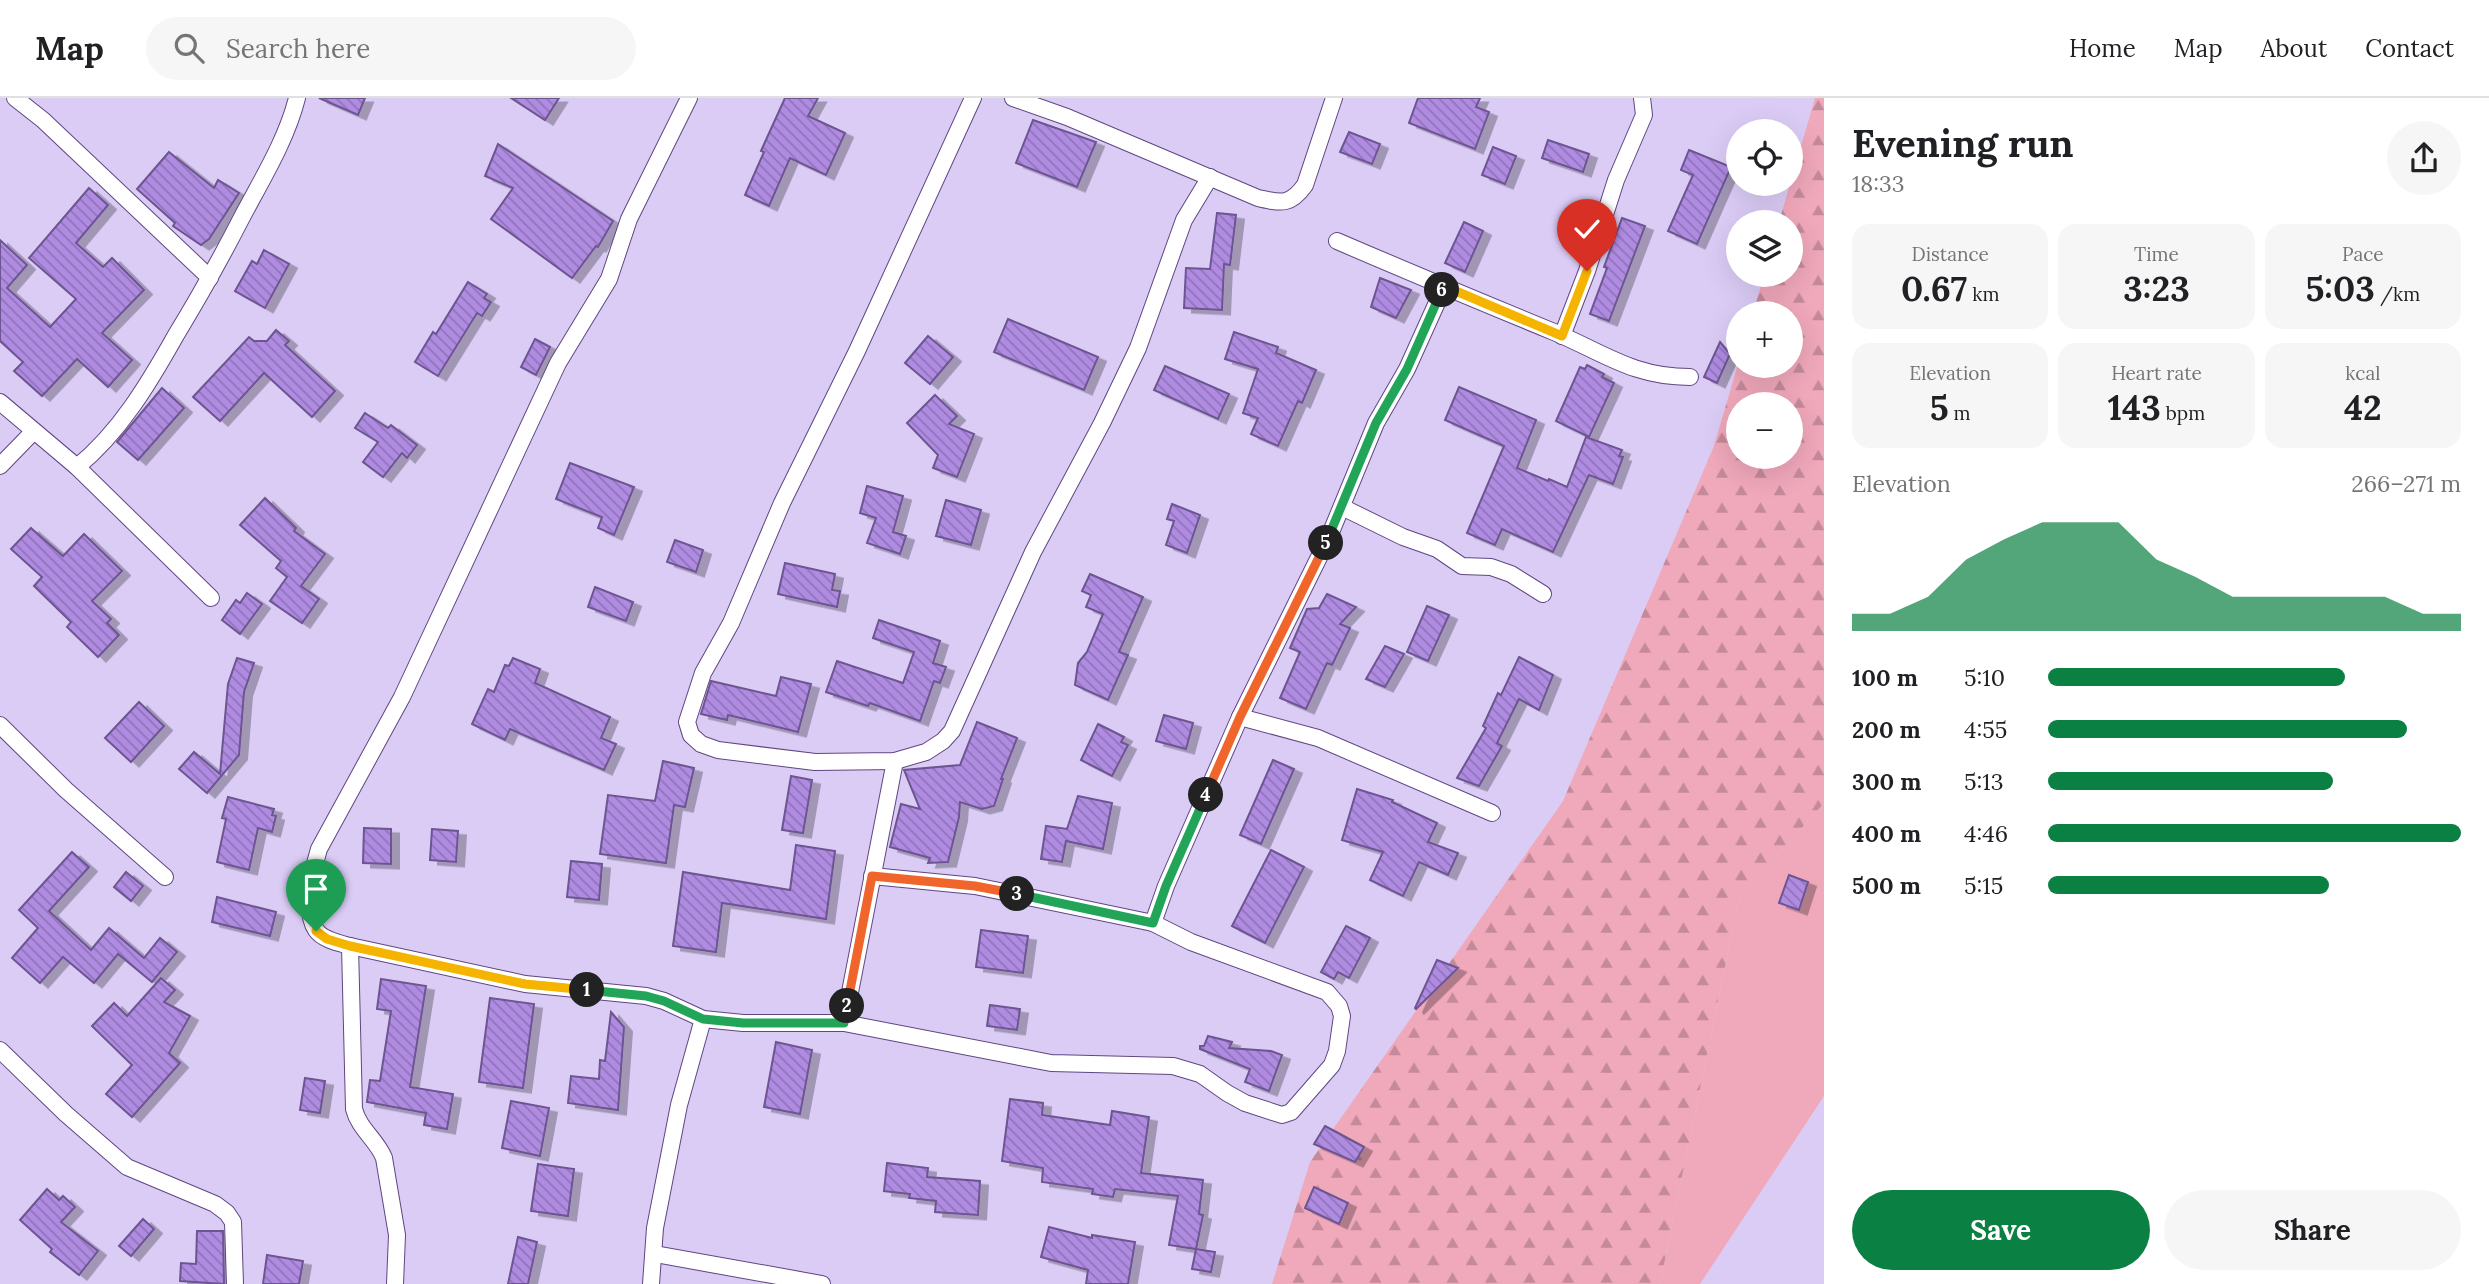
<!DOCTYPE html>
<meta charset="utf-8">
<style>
body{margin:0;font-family:Lora,serif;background:#f6f6f6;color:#202124;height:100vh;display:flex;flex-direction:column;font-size:26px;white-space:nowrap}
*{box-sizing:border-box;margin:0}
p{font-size:23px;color:#757577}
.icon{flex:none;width:38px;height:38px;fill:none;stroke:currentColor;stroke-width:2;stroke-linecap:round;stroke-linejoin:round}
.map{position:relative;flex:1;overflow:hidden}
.details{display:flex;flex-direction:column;background:#fff;width:665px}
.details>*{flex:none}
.controls{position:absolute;left:1726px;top:21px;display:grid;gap:14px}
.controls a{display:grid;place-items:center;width:77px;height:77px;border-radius:50%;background:#fff;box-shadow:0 7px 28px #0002;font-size:35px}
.pin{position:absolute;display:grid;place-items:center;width:60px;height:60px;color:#fff;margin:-72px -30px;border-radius:50% 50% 50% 0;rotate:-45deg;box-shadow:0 0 7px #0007}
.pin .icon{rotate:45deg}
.km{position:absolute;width:35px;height:35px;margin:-18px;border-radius:50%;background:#222;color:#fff;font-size:19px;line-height:35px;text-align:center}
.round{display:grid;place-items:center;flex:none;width:74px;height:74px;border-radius:37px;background:#f6f6f6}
.summary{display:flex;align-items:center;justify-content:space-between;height:119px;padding:0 28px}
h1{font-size:38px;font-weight:700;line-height:52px}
.metrics{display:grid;grid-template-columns:repeat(3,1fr);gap:10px;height:119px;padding:7px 28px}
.metrics div{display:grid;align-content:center;border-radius:18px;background:#f6f6f6;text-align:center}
.metrics b{font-size:35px;font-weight:700}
.metrics small{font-size:19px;font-weight:400}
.metrics p{font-size:19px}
.chart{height:196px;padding:14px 28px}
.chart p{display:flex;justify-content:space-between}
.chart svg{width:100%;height:126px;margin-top:7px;fill:#0b8043;opacity:.7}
.action{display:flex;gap:14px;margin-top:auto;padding:14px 28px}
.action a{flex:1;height:80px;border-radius:42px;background:#0b8043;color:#fff;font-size:28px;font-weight:700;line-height:80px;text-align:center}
.action a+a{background:#f6f6f6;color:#202124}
ul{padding:0 28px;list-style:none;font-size:23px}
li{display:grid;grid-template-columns:112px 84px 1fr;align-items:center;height:52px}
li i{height:18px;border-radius:9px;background:#0b8043}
header{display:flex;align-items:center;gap:42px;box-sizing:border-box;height:98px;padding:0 35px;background:#fff;border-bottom:2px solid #e0e0e0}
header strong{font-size:33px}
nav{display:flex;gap:38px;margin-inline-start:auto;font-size:24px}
.search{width:490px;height:63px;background:#f6f6f6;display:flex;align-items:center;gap:18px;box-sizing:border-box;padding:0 24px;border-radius:38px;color:#757577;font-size:26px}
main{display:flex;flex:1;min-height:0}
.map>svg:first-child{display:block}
.grass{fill:#f0a8bb}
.forest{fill:url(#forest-firs);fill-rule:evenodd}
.building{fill:url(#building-back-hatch);stroke:#6d5492;stroke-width:2;filter:url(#shadow)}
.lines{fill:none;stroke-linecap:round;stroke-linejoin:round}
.minor-casing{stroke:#5f4682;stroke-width:18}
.minor{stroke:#fff;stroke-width:16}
.split-1-casing{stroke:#fff;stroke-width:14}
.split-2-casing{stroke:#fff;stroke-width:14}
.split-3-casing{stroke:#fff;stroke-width:14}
.split-4-casing{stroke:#fff;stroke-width:14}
.split-5-casing{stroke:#fff;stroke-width:14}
.split-6-casing{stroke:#fff;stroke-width:14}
.split-7-casing{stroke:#fff;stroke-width:14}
.split-1{stroke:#f5b400;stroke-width:9}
.split-2{stroke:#22a559;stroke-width:9}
.split-3{stroke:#f0652b;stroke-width:9}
.split-4{stroke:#22a559;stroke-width:9}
.split-5{stroke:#f0652b;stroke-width:9}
.split-6{stroke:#22a559;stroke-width:9}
.split-7{stroke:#f5b400;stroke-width:9}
</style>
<header>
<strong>Map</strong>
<div class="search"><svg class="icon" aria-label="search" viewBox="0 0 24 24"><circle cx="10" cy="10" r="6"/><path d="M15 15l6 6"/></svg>Search here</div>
<nav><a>Home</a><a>Map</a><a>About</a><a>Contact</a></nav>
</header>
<main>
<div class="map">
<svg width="1824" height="1186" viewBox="0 0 1824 1186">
<defs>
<pattern id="forest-firs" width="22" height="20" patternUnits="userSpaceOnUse" patternTransform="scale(1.75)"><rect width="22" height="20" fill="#f0a8bb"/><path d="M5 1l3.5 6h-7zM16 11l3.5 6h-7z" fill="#c48a9a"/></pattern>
<pattern id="building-back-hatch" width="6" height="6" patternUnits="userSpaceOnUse" patternTransform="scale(1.75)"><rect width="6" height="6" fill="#af8ce2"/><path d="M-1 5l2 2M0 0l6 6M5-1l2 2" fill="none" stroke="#9073ba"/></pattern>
<filter id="shadow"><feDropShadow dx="8" dy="4.5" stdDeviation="0" flood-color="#0004"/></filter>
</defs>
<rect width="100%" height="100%" fill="#dbccf6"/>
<path class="grass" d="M1824 705V998L1700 1186H1660L1739 800Z"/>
<path class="forest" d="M1815 0H1824V705L1739 800 1660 1186H1272L1310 1064 1563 703 1714 348 1738 266 1790 268V215H1753L1764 177H1790V124H1779ZM1738 306H1790V359H1738Z"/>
<g class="building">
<path d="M319 0H365L358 17Z"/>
<path d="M511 0H559L545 22Z"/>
<path d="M785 0H818L808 18 845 35 826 77 790 60 769 108 745 97 764 54 761 53 765 44Z"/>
<path d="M1418 0H1480L1476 9 1489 14 1475 51 1409 25Z"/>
<path d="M1033 22 1096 44 1077 89 1016 65Z"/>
<path d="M1349 34 1380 46 1372 66 1340 54Z"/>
<path d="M1548 42 1589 56 1583 74 1542 60Z"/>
<path d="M498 46 613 123 598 149 596 148 572 180 491 121 513 90 485 78Z"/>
<path d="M1493 49 1516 58 1505 86 1482 77Z"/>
<path d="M1689 52 1731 69 1697 146 1668 133 1693 77 1681 72Z"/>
<path d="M169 54 214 90 218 82 239 95 209 141 201 147 173 128 175 125 137 91Z"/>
<path d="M89 90 108 107 76 145 103 169 112 160 144 192 102 235 132 262 108 289 77 261 42 298 14 273 23 264 0 243V142L27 167 7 190 50 229 76 201 29 160Z"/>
<path d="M1217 115 1236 117 1230 167 1224 166 1222 212 1184 210 1186 170 1210 171Z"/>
<path d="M1622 120 1645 128 1609 223 1590 216 1607 170 1604 169Z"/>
<path d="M1464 124 1483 133 1465 174 1445 165Z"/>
<path d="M264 152 289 166 265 210 235 193 252 163 257 166Z"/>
<path d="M1380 180 1411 192 1396 220 1371 209Z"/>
<path d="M468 184 487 196 484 200 491 204 482 218 477 215 438 278 415 264 433 234 436 236Z"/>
<path d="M1008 221 1098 259 1084 292 994 254Z"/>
<path d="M276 232 289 243 285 247 335 293 312 319 264 275 220 323 193 299 249 239 254 243H267Z"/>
<path d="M1234 234 1278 249 1276 255 1316 272 1302 305 1298 303 1278 348 1251 336 1258 320 1243 315 1258 271 1225 261Z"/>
<path d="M928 238 953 259 930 286 905 265Z"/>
<path d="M535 241 550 249 536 277 521 269Z"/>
<path d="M1720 244 1730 256 1717 285 1704 279Z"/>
<path d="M1587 267 1604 276 1602 279 1614 285 1589 339 1556 323 1580 269 1585 271Z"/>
<path d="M1165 268 1229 296 1218 321 1154 292Z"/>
<path d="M1459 289 1536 322 1517 370 1548 383 1549 381 1567 389 1586 339 1622 352 1619 358 1623 359 1613 386 1589 377 1553 454 1502 431 1495 447 1467 435 1504 348 1445 322Z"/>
<path d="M162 290 184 310 138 362 117 344Z"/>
<path d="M935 297 957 318 949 326 974 336 957 379 933 370 938 357 907 325Z"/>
<path d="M365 315 388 330 391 327 417 347 407 360 402 355 383 379 363 364 378 344 355 330Z"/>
<path d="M570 365 634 389 614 437 598 430 602 419 556 401Z"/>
<path d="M867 388 903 398 893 434 906 438 900 456 867 445 876 420 860 415Z"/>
<path d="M265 400 296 430 294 433 325 456 301 488 319 501 302 525 270 503 287 479 276 470 281 463 240 427Z"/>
<path d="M946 402 981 412 971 447 936 438Z"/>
<path d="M1172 406 1200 417 1187 455 1166 447 1174 423 1167 421Z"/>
<path d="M31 430 63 458 84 436 122 473 92 503 111 521 107 525 119 537 98 559 67 529 71 524 34 488 42 479 11 451Z"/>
<path d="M675 442 703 452 696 474 667 464Z"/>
<path d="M785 465 835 476 832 492 840 493 837 509 778 496Z"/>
<path d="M1090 476 1143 499 1119 554 1128 557 1108 602 1075 587 1078 565 1087 554 1103 516 1086 509 1091 497 1082 493Z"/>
<path d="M595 489 633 504 626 523 588 509Z"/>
<path d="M247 495 262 506 240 536 222 522 236 502 240 505Z"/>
<path d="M1327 496 1356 509 1340 526 1350 530 1332 567 1327 565 1306 611 1280 600 1300 554 1290 550 1307 511 1319 510Z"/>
<path d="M1427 508 1449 517 1428 563 1407 554Z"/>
<path d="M879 522 940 543 933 565 946 569 940 585 934 583 920 623 870 605 868 608 826 594 837 563 903 585 914 554 873 540Z"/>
<path d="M1385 548 1404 556 1385 589 1366 581Z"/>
<path d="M1519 559 1553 577 1539 612 1519 601 1497 645 1502 648 1479 688 1457 680 1486 630 1483 628 1498 595 1501 597Z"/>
<path d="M237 560 254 565 244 594 239 657 207 695 179 671 194 654 220 676 228 586Z"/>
<path d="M513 560 540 571 535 585 610 619 601 640 616 646 604 672 510 631 505 642 472 626 488 591 494 594 505 567 509 568Z"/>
<path d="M781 579 811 586 798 634 728 617 727 622 701 616 711 583 776 598Z"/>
<path d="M139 604 164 628 131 664 105 640Z"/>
<path d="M1164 617 1193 625 1186 651 1156 643Z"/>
<path d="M977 624 1017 640 1001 681H1003L994 708 982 711 960 704 959 719 948 764 928 765 930 760 890 749 901 706 920 711 904 672 960 667Z"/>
<path d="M1098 626 1124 639 1121 644 1128 647 1112 678 1081 662Z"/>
<path d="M1273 662 1294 671 1261 746 1240 737Z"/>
<path d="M663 663 694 670 685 709 674 707 666 765 600 756 608 697 655 703Z"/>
<path d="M791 678 812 682 803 735 782 732Z"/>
<path d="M1357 691 1393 702 1392 704 1437 725 1428 744 1458 755 1448 777 1419 764 1403 798 1370 782 1383 754 1342 742Z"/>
<path d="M1078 698 1112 705 1103 751 1066 743 1062 764 1041 761 1046 728 1067 731Z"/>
<path d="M228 699 274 711 272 717 276 718 272 734 258 730 249 772 217 764 226 721 222 720Z"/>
<path d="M364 730 391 731V766L363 765Z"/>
<path d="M432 731 458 733 456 764 430 762Z"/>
<path d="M796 747 835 753 826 821 722 805 716 854 673 848 683 774 790 792Z"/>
<path d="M1271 752 1304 769 1265 845 1232 828Z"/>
<path d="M72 754 89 769 49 813 91 852 109 830 144 860 160 840 177 854 152 884 118 856 94 885 63 859 40 885 12 860 38 830 19 812Z"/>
<path d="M571 763 602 766 599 802 567 799Z"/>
<path d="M126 774 143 788 131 803 114 789Z"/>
<path d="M1789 777 1808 784 1799 812 1779 805Z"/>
<path d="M217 799 276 814 270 838 212 824Z"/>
<path d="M1346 828 1370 840 1349 880 1338 874 1334 881 1321 874Z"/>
<path d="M981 832 1028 838 1023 875 976 869Z"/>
<path d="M1437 862 1458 870 1416 911 1415 910Z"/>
<path d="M161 880 175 892 164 904 190 918 169 955 180 965 132 1019 106 996 132 967 92 928 114 905 127 918Z"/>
<path d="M381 881 426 888 410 989 453 996 447 1031 424 1027 426 1015 367 1004 370 982 380 983 391 913 377 911Z"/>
<path d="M490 900 534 906 523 990 479 984Z"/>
<path d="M990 907 1020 911 1017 932 987 928Z"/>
<path d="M611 914 624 929 618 1012 568 1005 571 978 599 981 600 962 605 963Z"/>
<path d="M1208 938 1232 944 1229 950 1271 953 1282 957 1269 993 1245 984 1250 971 1200 951V948H1204Z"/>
<path d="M776 944 812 952 800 1016 764 1009Z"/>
<path d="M305 980 325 983 320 1015 300 1012Z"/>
<path d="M1010 1001 1043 1005 1042 1017 1110 1027 1112 1013 1149 1019 1141 1075 1203 1082 1199 1116 1203 1117 1196 1151 1169 1147 1178 1098 1115 1091 1113 1099 1092 1096 1093 1091 1042 1084 1043 1070 1002 1063Z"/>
<path d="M511 1003 549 1010 540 1058 502 1050Z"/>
<path d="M1325 1028 1364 1049 1355 1064 1314 1046Z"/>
<path d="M887 1065 928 1070 927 1079 980 1083 978 1117 935 1114 936 1103 909 1100 910 1096 884 1093Z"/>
<path d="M538 1066 574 1071 568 1118 531 1113Z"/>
<path d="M1314 1089 1348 1105 1339 1126 1305 1110Z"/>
<path d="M47 1091 59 1102 63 1098 75 1109 61 1124 98 1153 79 1177 50 1154 52 1151 20 1122Z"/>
<path d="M143 1121 154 1131 131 1158 119 1148Z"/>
<path d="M1049 1129 1092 1140V1137L1135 1144 1128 1186H1086L1088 1172 1041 1159Z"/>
<path d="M197 1133H223L224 1186 180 1183 181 1165 196 1166Z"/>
<path d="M518 1139 537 1144 528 1186H508Z"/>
<path d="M1196 1151 1215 1154 1211 1174 1192 1171Z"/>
<path d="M267 1157 303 1163 299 1186H263Z"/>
</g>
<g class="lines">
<defs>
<g id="minor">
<path d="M15 0 43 22 210 180"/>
<path d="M689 0 629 121 609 181 558 265 402 599 319 751C313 771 303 813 316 832 323 842 339 845 350 848L525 886 646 898 664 903 703 921 743 925H844L1051 965 1173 968 1200 976 1227 995 1245 1005 1282 1017 1291 1014 1332 967 1337 953 1342 918 1339 908 1327 894 1191 844 1153 825"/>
<path d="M973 0 857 253 782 405 731 525 703 575 687 624 691 637 701 646 718 652 815 664 895 663 926 654 943 643 952 633 1033 454 1102 325 1138 250 1184 122 1210 79"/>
<path d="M1013 0 1067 19 1258 100C1281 105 1290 108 1305 87L1334 0"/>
<path d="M1337 143C1409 174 1481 204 1554 234 1604 255 1633 279 1690 279"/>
<path d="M1562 238 1587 173 1616 82 1644 17 1642 0"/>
<path d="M0 304 77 369 211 500"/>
<path d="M0 368 33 334"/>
<path d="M77 369C120 334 149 285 176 237 199 199 221 160 241 121 262 81 286 43 297 0"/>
<path d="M1342 409 1403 439 1437 451 1462 468 1491 469 1511 476 1543 496"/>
<path d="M1240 619 1318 640 1492 715"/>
<path d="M0 627 66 692 165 779"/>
<path d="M872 778 975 788 1153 825 1166 788 1240 619 1329 439 1376 325 1407 271 1444 189"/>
<path d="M350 848 354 1011C359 1031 377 1042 384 1060L397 1137 395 1186"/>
<path d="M844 925 895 663"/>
<path d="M0 952 66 1016 127 1069 215 1106 227 1115 233 1124 235 1186"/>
<path d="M655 1156 822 1186"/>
<path d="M651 1186 655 1130 679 1007 703 921"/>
</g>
</defs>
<use href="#minor" class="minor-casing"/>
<use href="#minor" class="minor"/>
</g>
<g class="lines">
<defs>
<path id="split-1" d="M316 833 327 841 350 848 525 886 587 892"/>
<path id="split-2" d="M587 892 646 898 664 903 703 921 743 925H844L847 908"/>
<path id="split-3" d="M847 908 872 778 975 788 1017 796"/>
<path id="split-4" d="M1017 796 1153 825 1166 788 1206 697"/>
<path id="split-5" d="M1206 697 1240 619 1326 445"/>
<path id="split-6" d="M1326 445 1376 325 1407 271 1442 192"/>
<path id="split-7" d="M1442 192 1444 188 1562 238 1587 173"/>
</defs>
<use href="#split-1" class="split-1-casing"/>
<use href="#split-2" class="split-2-casing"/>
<use href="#split-3" class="split-3-casing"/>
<use href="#split-4" class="split-4-casing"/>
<use href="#split-5" class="split-5-casing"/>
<use href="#split-6" class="split-6-casing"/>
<use href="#split-7" class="split-7-casing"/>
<use href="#split-1" class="split-1"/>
<use href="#split-2" class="split-2"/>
<use href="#split-3" class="split-3"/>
<use href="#split-4" class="split-4"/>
<use href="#split-5" class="split-5"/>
<use href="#split-6" class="split-6"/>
<use href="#split-7" class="split-7"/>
</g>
</svg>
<div class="controls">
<a><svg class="icon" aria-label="locate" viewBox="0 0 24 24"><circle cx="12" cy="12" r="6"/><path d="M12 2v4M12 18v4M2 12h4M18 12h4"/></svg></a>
<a><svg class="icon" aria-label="layers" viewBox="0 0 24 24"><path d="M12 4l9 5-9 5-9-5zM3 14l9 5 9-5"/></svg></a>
<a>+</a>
<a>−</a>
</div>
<div class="pin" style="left:316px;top:833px;background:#1e9e55"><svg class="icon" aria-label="arrive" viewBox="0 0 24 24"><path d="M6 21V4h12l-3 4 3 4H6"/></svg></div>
<div class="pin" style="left:1587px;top:173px;background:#d93025"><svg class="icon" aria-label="check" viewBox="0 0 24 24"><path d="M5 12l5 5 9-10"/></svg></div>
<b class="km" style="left:587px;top:892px">1</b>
<b class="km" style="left:847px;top:908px">2</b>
<b class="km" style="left:1017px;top:796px">3</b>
<b class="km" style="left:1206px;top:697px">4</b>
<b class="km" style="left:1326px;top:445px">5</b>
<b class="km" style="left:1442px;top:192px">6</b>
</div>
<section class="details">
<div class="summary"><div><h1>Evening run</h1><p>18:33</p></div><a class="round"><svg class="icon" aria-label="share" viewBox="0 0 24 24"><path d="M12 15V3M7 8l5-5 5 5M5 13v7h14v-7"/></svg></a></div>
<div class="metrics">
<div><p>Distance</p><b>0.67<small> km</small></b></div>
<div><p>Time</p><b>3:23</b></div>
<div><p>Pace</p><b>5:03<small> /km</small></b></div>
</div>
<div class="metrics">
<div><p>Elevation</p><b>5<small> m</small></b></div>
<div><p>Heart rate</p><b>143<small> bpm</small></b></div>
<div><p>kcal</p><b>42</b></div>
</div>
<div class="chart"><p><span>Elevation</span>266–271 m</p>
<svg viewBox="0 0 160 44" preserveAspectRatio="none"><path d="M0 44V38L10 38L20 32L30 19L40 12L50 6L60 6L70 6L80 19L90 25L100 32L110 32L120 32L130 32L140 32L150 38L160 38V44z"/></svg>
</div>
<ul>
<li><b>100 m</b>5:10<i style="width:72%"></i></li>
<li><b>200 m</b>4:55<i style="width:87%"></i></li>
<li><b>300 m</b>5:13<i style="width:69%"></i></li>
<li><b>400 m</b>4:46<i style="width:100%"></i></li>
<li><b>500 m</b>5:15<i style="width:68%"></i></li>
</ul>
<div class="action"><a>Save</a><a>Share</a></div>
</section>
</main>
